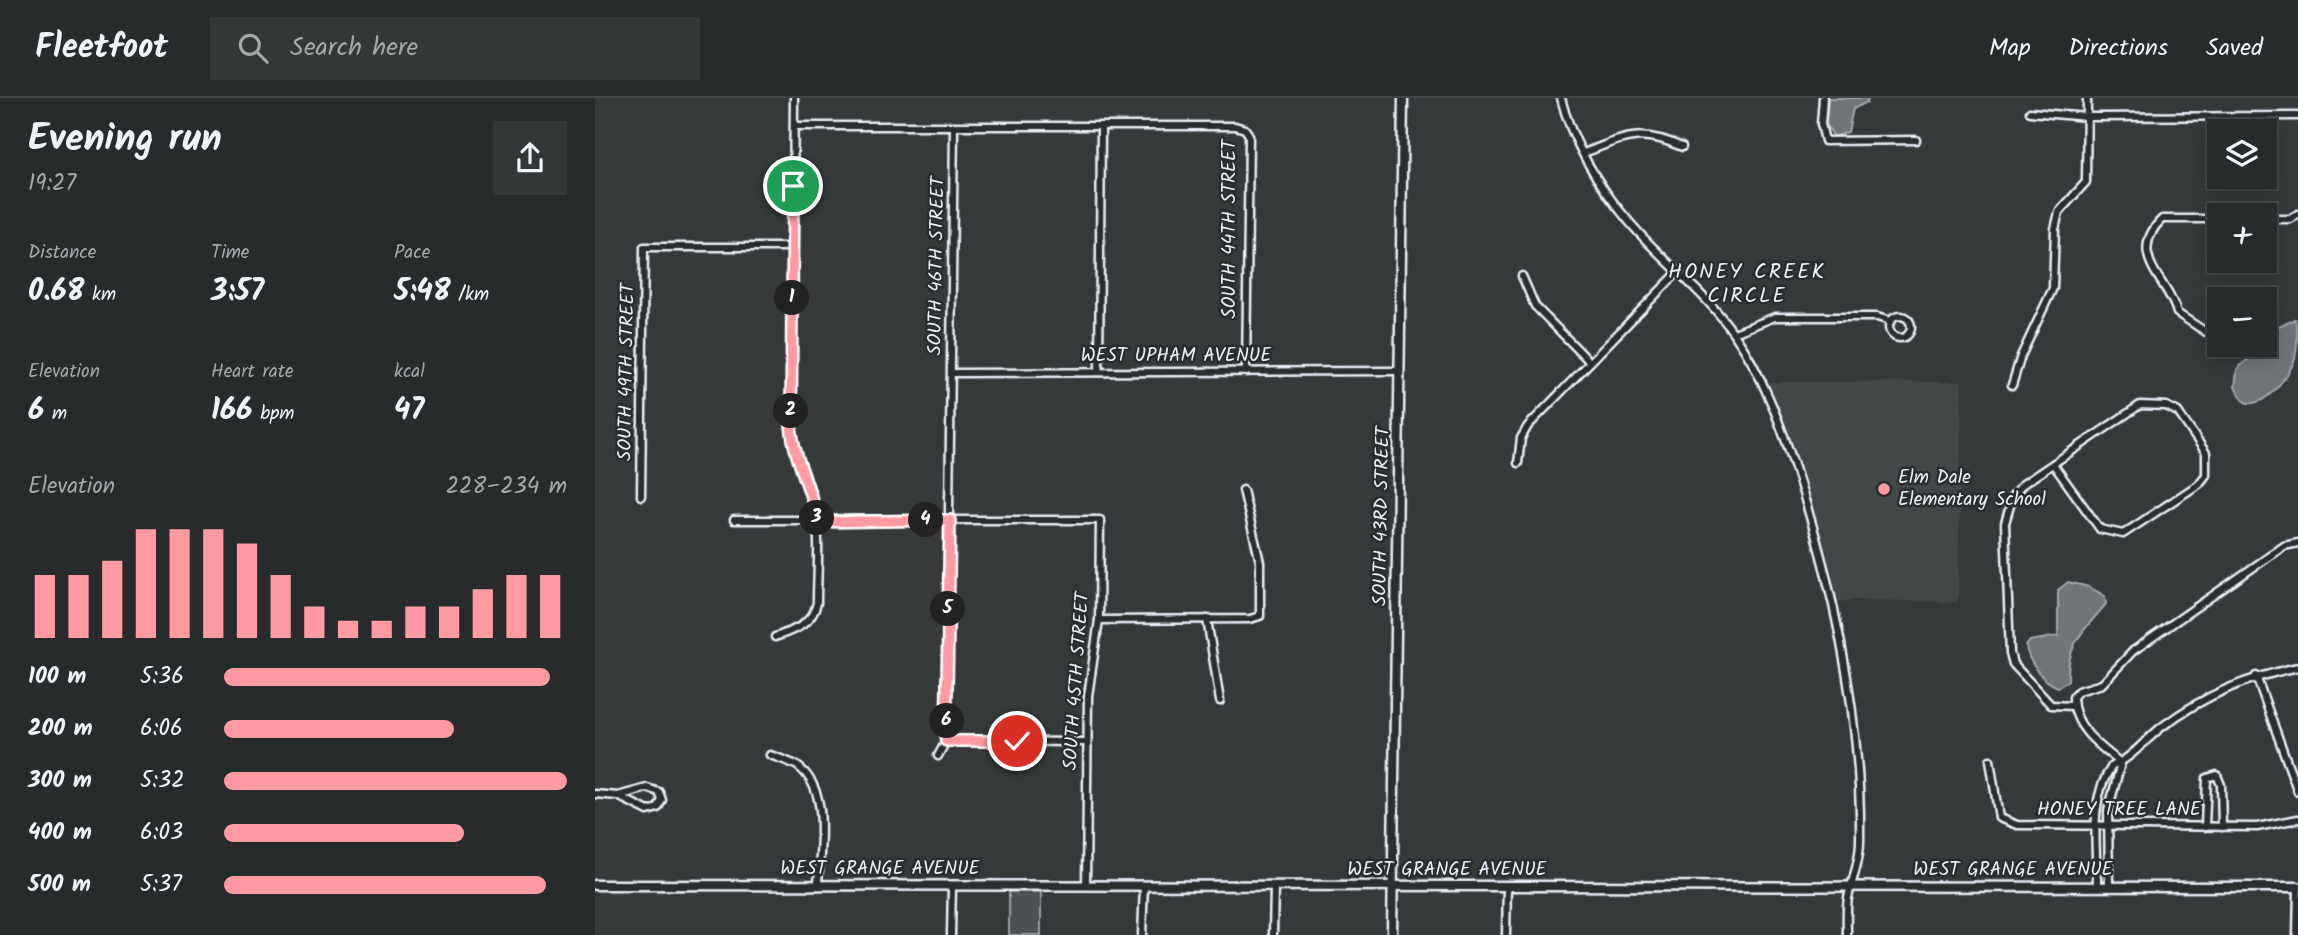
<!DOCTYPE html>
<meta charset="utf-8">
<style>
body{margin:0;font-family:Kalam,sans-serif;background:#343738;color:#f1f3f6;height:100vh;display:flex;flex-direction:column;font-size:26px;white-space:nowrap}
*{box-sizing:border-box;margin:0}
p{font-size:23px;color:#a5a7a9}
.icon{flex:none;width:38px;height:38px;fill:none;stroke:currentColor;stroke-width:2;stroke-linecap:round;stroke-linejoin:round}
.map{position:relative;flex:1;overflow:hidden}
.panel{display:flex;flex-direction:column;background:#282b2c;width:595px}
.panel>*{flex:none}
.buttons{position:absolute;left:1612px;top:21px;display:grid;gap:14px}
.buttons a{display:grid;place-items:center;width:70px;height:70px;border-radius:0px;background:#282b2c;box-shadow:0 4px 18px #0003,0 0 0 2px #444748;font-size:35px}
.pin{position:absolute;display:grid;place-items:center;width:60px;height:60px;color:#fff;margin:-30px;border:4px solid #fff;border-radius:50%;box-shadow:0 2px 7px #0007}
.km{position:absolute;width:35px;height:35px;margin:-18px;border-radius:50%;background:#222;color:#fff;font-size:19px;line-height:35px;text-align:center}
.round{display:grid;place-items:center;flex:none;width:74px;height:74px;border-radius:0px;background:#343738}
.headline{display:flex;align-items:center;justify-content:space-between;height:119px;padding:0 28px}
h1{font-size:38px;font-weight:700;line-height:52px}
.metrics{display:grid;grid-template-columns:repeat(3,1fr);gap:10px;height:119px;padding:7px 28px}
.metrics div{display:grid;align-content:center}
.metrics b{font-size:30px;font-weight:700}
.metrics small{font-size:19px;font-weight:400}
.metrics p{font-size:19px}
.chart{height:196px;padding:14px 28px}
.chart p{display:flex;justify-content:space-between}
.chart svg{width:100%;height:126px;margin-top:7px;stroke:#ff9aa2;stroke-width:6}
ul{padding:0 28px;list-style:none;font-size:23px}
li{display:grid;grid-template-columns:112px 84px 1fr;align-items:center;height:52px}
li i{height:18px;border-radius:9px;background:#ff9aa2}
header{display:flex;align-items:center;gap:42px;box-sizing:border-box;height:98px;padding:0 35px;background:#282b2c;border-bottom:2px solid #444748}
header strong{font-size:33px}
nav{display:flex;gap:38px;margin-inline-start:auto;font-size:24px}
.search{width:490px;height:63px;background:#343738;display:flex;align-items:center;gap:18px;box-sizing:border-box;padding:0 24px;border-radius:0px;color:#a5a7a9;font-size:26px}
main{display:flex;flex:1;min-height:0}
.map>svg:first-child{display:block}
.built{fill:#424647}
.green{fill:#4d5152;stroke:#9aa1a5;stroke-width:2}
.water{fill:#707579;stroke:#a0a7ac;stroke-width:2}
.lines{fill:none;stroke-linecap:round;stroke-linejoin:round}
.minor-casing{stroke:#e8f1f8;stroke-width:11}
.tertiary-casing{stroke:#e8f1f8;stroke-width:13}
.minor{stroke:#2a2d2e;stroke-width:6}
.tertiary{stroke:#2a2d2e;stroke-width:8}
.route-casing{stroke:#fff;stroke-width:14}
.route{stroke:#ff9aa2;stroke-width:9}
.poi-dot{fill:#ff9aa2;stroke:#2a2d2e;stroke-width:2.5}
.labels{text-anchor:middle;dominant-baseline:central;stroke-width:5;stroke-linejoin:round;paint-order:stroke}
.street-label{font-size:19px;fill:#e8f1f8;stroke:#2a2d2e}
.poi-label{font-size:19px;fill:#e8f1f8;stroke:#2a2d2e;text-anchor:start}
.neighbourhood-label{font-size:21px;letter-spacing:2px;fill:#e8f1f8;stroke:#2a2d2e}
</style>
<header>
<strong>Fleetfoot</strong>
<div class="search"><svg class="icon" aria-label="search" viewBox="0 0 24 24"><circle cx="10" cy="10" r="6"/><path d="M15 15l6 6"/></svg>Search here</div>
<nav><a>Map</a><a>Directions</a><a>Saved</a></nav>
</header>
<main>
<section class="panel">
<div class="headline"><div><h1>Evening run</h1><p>19:27</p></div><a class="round"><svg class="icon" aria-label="share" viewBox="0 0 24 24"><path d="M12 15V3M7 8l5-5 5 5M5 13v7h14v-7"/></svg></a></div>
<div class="metrics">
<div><p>Distance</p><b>0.68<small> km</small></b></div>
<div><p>Time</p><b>3:57</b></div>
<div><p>Pace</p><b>5:48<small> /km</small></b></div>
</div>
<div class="metrics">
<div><p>Elevation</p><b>6<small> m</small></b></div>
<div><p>Heart rate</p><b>166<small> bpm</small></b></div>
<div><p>kcal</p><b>47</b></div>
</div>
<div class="chart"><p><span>Elevation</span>228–234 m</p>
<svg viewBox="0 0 160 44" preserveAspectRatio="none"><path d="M5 44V22M15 44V22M25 44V17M35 44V6M45 44V6M55 44V6M65 44V11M75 44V22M85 44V33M95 44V38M105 44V38M115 44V33M125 44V33M135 44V27M145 44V22M155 44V22"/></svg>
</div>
<ul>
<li><b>100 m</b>5:36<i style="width:95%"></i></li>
<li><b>200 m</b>6:06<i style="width:67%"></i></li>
<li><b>300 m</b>5:32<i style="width:100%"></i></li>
<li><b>400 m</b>6:03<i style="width:70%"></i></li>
<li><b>500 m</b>5:37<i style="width:94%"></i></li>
</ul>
</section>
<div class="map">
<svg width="1703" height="837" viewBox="0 0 1703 837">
<rect width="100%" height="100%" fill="#35393a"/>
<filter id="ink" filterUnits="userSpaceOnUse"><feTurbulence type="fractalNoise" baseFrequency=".0143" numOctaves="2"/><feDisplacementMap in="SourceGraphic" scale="14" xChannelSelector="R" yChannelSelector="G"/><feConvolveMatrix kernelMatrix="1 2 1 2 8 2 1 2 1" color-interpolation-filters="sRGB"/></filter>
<g filter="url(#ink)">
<path class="built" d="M1171 284H1367L1363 504 1255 502 1242 505 1221 420 1192 329Z"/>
<rect class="green" x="414" y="794" width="32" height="43"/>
<g class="water">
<path d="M1233 0H1273L1272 4 1258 11 1253 34 1239 39 1231 26Z"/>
<path d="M1700 221C1703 234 1703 247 1700 260 1695 277 1669 312 1650 304L1640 289 1642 271 1676 241 1681 229Z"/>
<path d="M1473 484 1494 489 1510 498 1511 506C1488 534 1472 544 1473 583L1463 589C1448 584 1433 564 1431 548L1435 543 1463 538V492Z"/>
</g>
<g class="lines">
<defs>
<g id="minor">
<path d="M966 0C976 42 1003 87 1031 120 1064 161 1109 192 1139 236 1167 275 1185 325 1200 370 1238 487 1267 620 1265 744 1265 764 1257 781 1253 800 1251 812 1252 825 1252 837"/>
<path d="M1228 0 1226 26 1230 43 1321 42"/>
<path d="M1435 14 1492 19 1703 18"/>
<path d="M199 28H640L650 31 654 37 651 274"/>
<path d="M989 55C1031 39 1044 30 1087 49"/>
<path d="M1624 121H1567C1530 158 1574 182 1582 215L1611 234 1624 237"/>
<path d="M1670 121H1695L1703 116"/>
<path d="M927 178 940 208 995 264"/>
<circle cx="1305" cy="229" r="11"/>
<path d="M1139 235 1180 219H1282L1295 223"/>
<path d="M1652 247 1654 251"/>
<path d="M504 274 506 29"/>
<path d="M357 275 804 273"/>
<path d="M1417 287 1426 258 1458 190 1460 131 1464 114 1491 84 1492 0"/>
<path d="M923 365 926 340 933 328 1084 173"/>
<path d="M1458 366 1505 431 1528 436 1604 386 1611 377V355L1583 314 1571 308 1545 307 1428 386 1418 398 1410 425 1415 555 1418 566 1456 607 1478 608"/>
<path d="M46 398 49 149H197"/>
<path d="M139 422H505L504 522 493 598 491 787"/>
<path d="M612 521 625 603"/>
<path d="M504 522 655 521 665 518V464L648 392"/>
<path d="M180 539C199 532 217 527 222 505 222 473 226 438 219 406 213 378 199 359 196 327L199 0"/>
<path d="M1661 578 1703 694"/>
<path d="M351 643 492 644"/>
<path d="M175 657C183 660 193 663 201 667 237 691 224 751 223 787"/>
<path d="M343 658 351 643 359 30"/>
<path d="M1395 662 1404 720 1422 727 1662 729 1703 721"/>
<path d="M1526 665C1504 648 1478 629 1478 599L1483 593 1507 586 1538 553 1689 448 1703 445"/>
<path d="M0 696 23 698 53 713 63 710 67 702 64 694 52 690 23 698"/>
<path d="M1610 729 1612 680 1622 677 1626 687 1627 729"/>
<path d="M1502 787C1502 749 1493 701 1517 668 1536 661 1552 640 1568 628 1611 596 1652 580 1703 569"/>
<path d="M1514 787 1513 713 1526 665"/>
<path d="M356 837 357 787"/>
<path d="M547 837 549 787"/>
<path d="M678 837 679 788"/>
<path d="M911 837 912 788"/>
<path d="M1702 837 1703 789"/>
</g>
<g id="tertiary">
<path d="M0 787 1703 789"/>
<path d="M797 837 808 0"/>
</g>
</defs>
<use href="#minor" class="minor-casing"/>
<use href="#tertiary" class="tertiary-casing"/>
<use href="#minor" class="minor"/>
<use href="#tertiary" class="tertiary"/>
</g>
</g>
<g class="lines" filter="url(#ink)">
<defs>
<path id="route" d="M198 88 196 327C199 362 216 390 223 424L355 422 351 643H422"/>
</defs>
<use href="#route" class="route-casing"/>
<use href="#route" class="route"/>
</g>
<circle class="poi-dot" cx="1289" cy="391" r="7"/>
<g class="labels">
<g class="street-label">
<text transform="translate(635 131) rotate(-90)">SOUTH 44TH STREET</text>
<text transform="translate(342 168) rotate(-89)">SOUTH 46TH STREET</text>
<text x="581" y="258">WEST UPHAM AVENUE</text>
<text transform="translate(32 274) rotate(-89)">SOUTH 49TH STREET</text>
<text transform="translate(787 418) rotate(-89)">SOUTH 43RD STREET</text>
<text transform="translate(482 583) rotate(-86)">SOUTH 45TH STREET</text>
<text x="1524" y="712">HONEY TREE LANE</text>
<text x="285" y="771">WEST GRANGE AVENUE</text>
<text x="852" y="772">WEST GRANGE AVENUE</text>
<text x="1418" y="772">WEST GRANGE AVENUE</text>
</g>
<g class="poi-label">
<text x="1303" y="380">Elm Dale<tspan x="1303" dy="22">Elementary School</tspan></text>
</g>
<g class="neighbourhood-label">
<text x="1152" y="174">HONEY CREEK<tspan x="1152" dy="24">CIRCLE</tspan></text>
</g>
</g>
</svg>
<div class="buttons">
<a><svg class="icon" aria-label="layers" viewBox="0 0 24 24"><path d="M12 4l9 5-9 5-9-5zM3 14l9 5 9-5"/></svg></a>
<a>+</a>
<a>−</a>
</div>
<div class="pin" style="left:198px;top:88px;background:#1e9e55"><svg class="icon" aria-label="arrive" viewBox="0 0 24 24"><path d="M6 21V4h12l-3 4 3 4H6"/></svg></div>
<div class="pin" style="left:422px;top:643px;background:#d93025"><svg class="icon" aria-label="check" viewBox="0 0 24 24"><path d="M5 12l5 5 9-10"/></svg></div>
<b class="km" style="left:197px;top:200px">1</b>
<b class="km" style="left:196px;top:313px">2</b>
<b class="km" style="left:222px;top:420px">3</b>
<b class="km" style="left:331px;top:422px">4</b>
<b class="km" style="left:353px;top:511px">5</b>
<b class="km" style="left:352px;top:623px">6</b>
</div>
</main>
